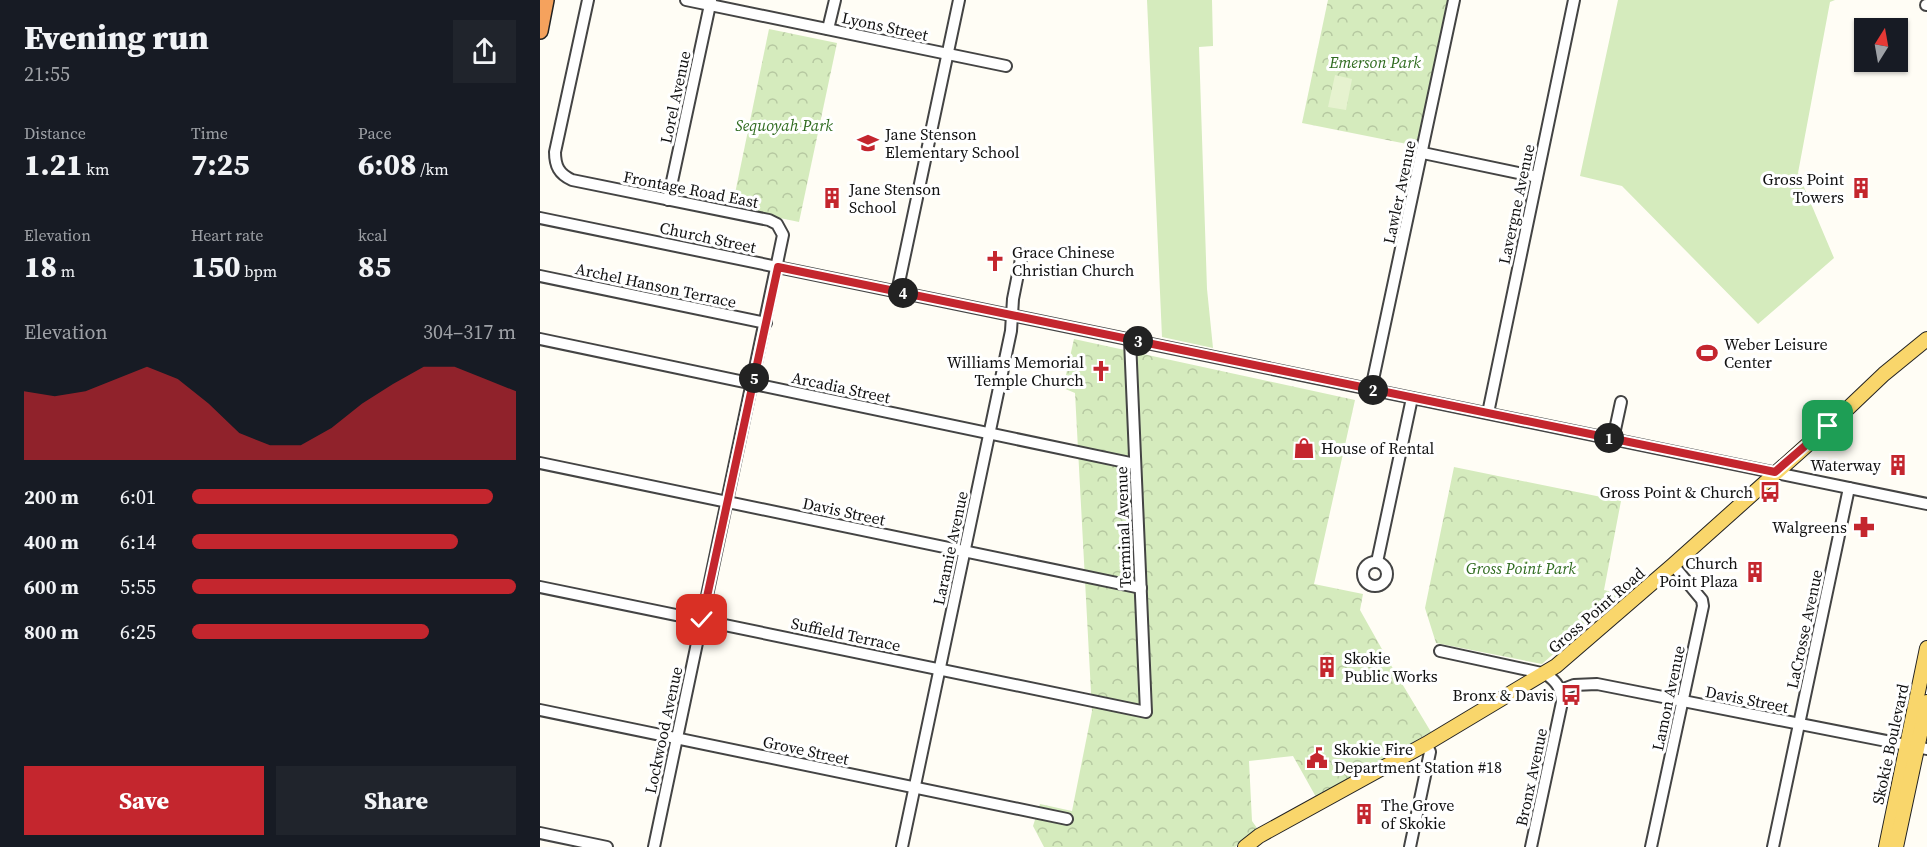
<!DOCTYPE html>
<meta charset="utf-8">
<style>
body{margin:0;font-family:"Source Serif 4",serif;background:#20242c;color:#f1f3f6;height:100vh;display:flex;flex-direction:column;font-size:22px;white-space:nowrap}
*{box-sizing:border-box;margin:0}
p{font-size:20px;color:#9ea1a6}
.icon{flex:none;width:33px;height:33px;fill:none;stroke:currentColor;stroke-width:2;stroke-linecap:round;stroke-linejoin:round}
.map{position:relative;flex:1;overflow:hidden}
.drawer{display:flex;flex-direction:column;background:#171b24;width:540px}
.drawer>*{flex:none}
.needle{width:39px;rotate:11deg}
.controls{position:absolute;left:1314px;top:18px;display:grid;gap:12px}
.controls a{display:grid;place-items:center;width:54px;height:54px;border-radius:0px;background:#171b24;box-shadow:0 2px 4px #0004;font-size:30px}
.pin{position:absolute;display:grid;place-items:center;width:51px;height:51px;color:#fff;margin:-26px;border-radius:12px;box-shadow:0 3px 9px #0006}
.km{position:absolute;width:30px;height:30px;margin:-15px;border-radius:50%;background:#222;color:#fff;font-size:16px;line-height:30px;text-align:center}
.round{display:grid;place-items:center;flex:none;width:63px;height:63px;border-radius:0px;background:#20242c}
.head{display:flex;align-items:center;justify-content:space-between;height:102px;padding:0 24px}
h1{font-size:33px;font-weight:800;line-height:45px}
.metrics{display:grid;grid-template-columns:repeat(3,1fr);gap:9px;height:102px;padding:6px 24px}
.metrics div{display:grid;align-content:center}
.metrics b{font-size:30px;font-weight:800}
.metrics small{font-size:16px;font-weight:400}
.metrics p{font-size:16px}
.chart{height:168px;padding:12px 24px}
.chart p{display:flex;justify-content:space-between}
.chart svg{width:100%;height:108px;margin-top:6px;fill:#c4262e;opacity:.7}
.button{display:flex;gap:12px;margin-top:auto;padding:12px 24px}
.button a{flex:1;height:69px;border-radius:0px;background:#c4262e;color:#fff;font-size:24px;font-weight:800;line-height:69px;text-align:center}
.button a+a{background:#20242c;color:#f1f3f6}
ul{padding:0 24px;list-style:none;font-size:20px}
li{display:grid;grid-template-columns:96px 72px 1fr;align-items:center;height:45px}
li i{height:15px;border-radius:8px;background:#c4262e}
main{display:flex;flex:1;min-height:0}
.map>svg:first-child{display:block}
.grass{fill:#d5ebbd}
.park{fill:url(#park-crowns)}
.pitch{fill:#e6f2cf}
.lines{fill:none;stroke-linecap:round;stroke-linejoin:round}
.minor-casing{stroke:#444;stroke-width:14}
.major-casing{stroke:#222;stroke-width:16}
.highway-casing{stroke:#222;stroke-width:18}
.minor{stroke:#fff;stroke-width:10}
.major{stroke:#f9d66b;stroke-width:14}
.highway{stroke:#f5a25d;stroke-width:15}
.route-casing{stroke:#fff;stroke-width:12}
.route{stroke:#c4262e;stroke-width:8}
.labels{text-anchor:middle;dominant-baseline:central;stroke-width:6;stroke-linejoin:round;paint-order:stroke}
.street-label{font-size:16px;fill:#111;stroke:#fff}
.park-label{font-size:16px;font-style:italic;fill:#2f6b1f;stroke:#fff}
.poi-label{font-size:16px;fill:#111;stroke:#fff;text-anchor:start}
</style>
<main>
<section class="drawer">
<div class="head"><div><h1>Evening run</h1><p>21:55</p></div><a class="round"><svg class="icon" aria-label="share" viewBox="0 0 24 24"><path d="M12 15V3M7 8l5-5 5 5M5 13v7h14v-7"/></svg></a></div>
<div class="metrics">
<div><p>Distance</p><b>1.21<small> km</small></b></div>
<div><p>Time</p><b>7:25</b></div>
<div><p>Pace</p><b>6:08<small> /km</small></b></div>
</div>
<div class="metrics">
<div><p>Elevation</p><b>18<small> m</small></b></div>
<div><p>Heart rate</p><b>150<small> bpm</small></b></div>
<div><p>kcal</p><b>85</b></div>
</div>
<div class="chart"><p><span>Elevation</span>304–317 m</p>
<svg viewBox="0 0 160 44" preserveAspectRatio="none"><path d="M0 44V16L10 18L20 16L30 11L40 6L50 11L60 21L70 33L80 38L90 38L100 31L110 21L120 13L130 6L140 6L150 11L160 16V44z"/></svg>
</div>
<ul>
<li><b>200 m</b>6:01<i style="width:93%"></i></li>
<li><b>400 m</b>6:14<i style="width:82%"></i></li>
<li><b>600 m</b>5:55<i style="width:100%"></i></li>
<li><b>800 m</b>6:25<i style="width:73%"></i></li>
</ul>
<div class="button"><a>Save</a><a>Share</a></div>
</section>
<div class="map">
<svg width="1387" height="847" viewBox="0 0 1387 847">
<defs>
<pattern id="park-crowns" width="20" height="18" patternUnits="userSpaceOnUse" patternTransform="scale(1.5)"><rect width="20" height="18" fill="#d5ebbd"/><path d="M2 6a3 3 0 1 1 6 0M12 15a3 3 0 1 1 6 0" fill="none" stroke="#b6c8a1"/></pattern>
</defs>
<rect width="100%" height="100%" fill="#fffdf5"/>
<g class="grass">
<path d="M607 0H672L673 46 659 47 667 289 673 348 622 337Z"/>
<path d="M1078 0H1295L1290 2 1258 173 1294 258 1218 324 1082 186 1040 176Z"/>
</g>
<g class="park">
<path d="M788 0H908L877 146 762 123Z"/>
<path d="M229 29 297 43 259 222 192 208Z"/>
<path d="M534 339 815 400 774 584 823 594 820 610 852 667 891 732 776 797 753 756 709 761 712 821 717 828 695 847H504L493 826 500 804 532 811 552 711 535 393 523 388Z"/>
<path d="M914 467 1081 501 1064 590 1081 594 1002 664 896 643 885 608Z"/>
</g>
<path class="pitch" d="M795 75 812 79 806 110 788 107Z"/>
<g class="lines">
<defs>
<g id="minor">
<path d="M48 0 15 152C15 166 19 174 32 180L229 220 237 224 243 235 114 847"/>
<path d="M146 0 466 66"/>
<path d="M1386 5H1387"/>
<path d="M288 29 295 0"/>
<path d="M883 153 997 177"/>
<path d="M128 200 171 0"/>
<path d="M0 218 1387 504"/>
<path d="M0 276 226 323"/>
<path d="M357 292 419 0"/>
<path d="M0 339 595 464"/>
<path d="M831 389 914 0"/>
<path d="M948 413 1034 0"/>
<path d="M1073 439 1081 402"/>
<path d="M0 463 601 588"/>
<circle cx="835" cy="574" r="12"/>
<path d="M837 562 872 398"/>
<path d="M0 587 606 712 590 340"/>
<path d="M900 651 1006 674C1017 682 1021 688 1022 702L991 847"/>
<path d="M1021 690 1034 685 1057 684 1387 749"/>
<path d="M0 710 527 819"/>
<path d="M0 833 67 847"/>
<path d="M362 847 471 331 473 299 482 254"/>
<path d="M870 847 890 752 886 744"/>
<path d="M1111 847 1163 606 1162 600 1133 565"/>
<path d="M1233 847 1309 488"/>
</g>
<g id="major">
<path d="M705 847 719 836 886 744 1016 666 1133 565 1303 413 1344 374 1387 339"/>
<path d="M1346 847 1387 648"/>
<path d="M1356 847 1387 702"/>
</g>
<path id="highway" d="M0 31 6 0"/>
</defs>
<use href="#minor" class="minor-casing"/>
<use href="#major" class="major-casing"/>
<use href="#highway" class="highway-casing"/>
<use href="#minor" class="minor"/>
<use href="#major" class="major"/>
<use href="#highway" class="highway"/>
</g>
<g class="lines">
<defs>
<path id="route" d="M162 620 238 267 1235 472 1288 426"/>
</defs>
<use href="#route" class="route-casing"/>
<use href="#route" class="route"/>
</g>
<defs>
<symbol id="school-bare" viewBox="-9 -9 18 18"><path d="M0-5L7-2L0 1L-7-2ZM-4 1L0 2.5L4 1V4Q0 6-4 4Z" fill="#c4262e" stroke="#fff" stroke-width="2.5" paint-order="stroke"/></symbol>
<symbol id="building-bare" viewBox="-9 -9 18 18"><path d="M-4-6H4V6H1V3H-1V6H-4ZM-2.5-4.3h1.7v1.8h-1.7ZM.8-4.3h1.7v1.8H.8ZM-2.5-1h1.7V.8h-1.7ZM.8-1h1.7V.8H.8Z" fill="#c4262e" stroke="#fff" stroke-width="2.5" paint-order="stroke"/></symbol>
<symbol id="church-bare" viewBox="-9 -9 18 18"><path d="M-1.2-6h2.4v3.5h3.3v2.4h-3.3V6h-2.4V-.1h-3.3v-2.4h3.3Z" fill="#c4262e" stroke="#fff" stroke-width="2.5" paint-order="stroke"/></symbol>
<symbol id="stadium-bare" viewBox="-9 -9 18 18"><path d="M0-5a6.5 5 0 1 0 0 10a6.5 5 0 1 0 0-10ZM-3.5-1.8h7v3.6h-7Z" fill="#c4262e" stroke="#fff" stroke-width="2.5" paint-order="stroke"/></symbol>
<symbol id="shop-bare" viewBox="-9 -9 18 18"><path d="M-5-2.5h2.3a2.7 3.5 0 0 1 5.4 0H5L5.5 6h-11ZM-1.5-2.5h3a1.5 2.3 0 0 0-3 0Z" fill="#c4262e" stroke="#fff" stroke-width="2.5" paint-order="stroke"/></symbol>
<symbol id="bus-bare" viewBox="-9 -9 18 18"><path d="M-5-6H5V4H4V6H2V4H-2V6H-4V4H-5ZM-3.5-4V0h7V-4ZM-3.5 1.2v1.5H-2V1.2ZM2 1.2v1.5H3.5V1.2Z" fill="#c4262e" stroke="#fff" stroke-width="2.5" paint-order="stroke"/></symbol>
<symbol id="pharmacy-bare" viewBox="-9 -9 18 18"><path d="M-2-6h4v4h4v4h-4v4h-4v-4h-4v-4h4Z" fill="#c4262e" stroke="#fff" stroke-width="2.5" paint-order="stroke"/></symbol>
<symbol id="civic-bare" viewBox="-9 -9 18 18"><path d="M-.6-6.5H3V-4.5H.6V-3L4-1V1h2V6H-6V1h2V-1L-.6-3ZM-1.2 2.5V6h2.4V2.5Z" fill="#c4262e" stroke="#fff" stroke-width="2.5" paint-order="stroke"/></symbol>
</defs>
<g fill-rule="evenodd">
<use href="#school-bare" x="313" y="128" width="30" height="30"/>
<use href="#building-bare" x="1306" y="173" width="30" height="30"/>
<use href="#building-bare" x="277" y="183" width="30" height="30"/>
<use href="#church-bare" x="440" y="246" width="30" height="30"/>
<use href="#stadium-bare" x="1152" y="338" width="30" height="30"/>
<use href="#church-bare" x="546" y="356" width="30" height="30"/>
<use href="#shop-bare" x="749" y="433" width="30" height="30"/>
<use href="#building-bare" x="1343" y="450" width="30" height="30"/>
<use href="#bus-bare" x="1215" y="477" width="30" height="30"/>
<use href="#pharmacy-bare" x="1309" y="512" width="30" height="30"/>
<use href="#building-bare" x="1200" y="557" width="30" height="30"/>
<use href="#building-bare" x="772" y="652" width="30" height="30"/>
<use href="#bus-bare" x="1016" y="680" width="30" height="30"/>
<use href="#civic-bare" x="762" y="743" width="30" height="30"/>
<use href="#building-bare" x="809" y="799" width="30" height="30"/>
</g>
<g class="labels">
<g class="street-label">
<text transform="translate(345 26) rotate(12)">Lyons Street</text>
<text transform="translate(135 97) rotate(-78)">Lorel Avenue</text>
<text transform="translate(151 189) rotate(11)">Frontage Road East</text>
<text transform="translate(859 192) rotate(-78)">Lawler Avenue</text>
<text transform="translate(976 204) rotate(-78)">Lavergne Avenue</text>
<text transform="translate(168 237) rotate(12)">Church Street</text>
<text transform="translate(116 285) rotate(12)">Archel Hanson Terrace</text>
<text transform="translate(301 387) rotate(12)">Arcadia Street</text>
<text transform="translate(304 511) rotate(12)">Davis Street</text>
<text transform="translate(583 527) rotate(-92)">Terminal Avenue</text>
<text transform="translate(410 548) rotate(-78)">Laramie Avenue</text>
<text transform="translate(1056 610) rotate(-41)">Gross Point Road</text>
<text transform="translate(1264 629) rotate(-78)">LaCrosse Avenue</text>
<text transform="translate(306 634) rotate(12)">Suffield Terrace</text>
<text transform="translate(1128 698) rotate(-78)">Lamon Avenue</text>
<text transform="translate(1207 699) rotate(11)">Davis Street</text>
<text transform="translate(123 730) rotate(-78)">Lockwood Avenue</text>
<text transform="translate(1350 744) rotate(-78)">Skokie Boulevard</text>
<text transform="translate(266 750) rotate(12)">Grove Street</text>
<text transform="translate(991 777) rotate(-78)">Bronx Avenue</text>
</g>
<g class="park-label">
<text x="835" y="62">Emerson Park</text>
<text x="244" y="125">Sequoyah Park</text>
<text x="981" y="568">Gross Point Park</text>
</g>
<g class="poi-label">
<text x="345" y="134">Jane Stenson<tspan x="345" dy="18">Elementary School</tspan></text>
<text x="1304" y="179" text-anchor="end">Gross Point<tspan x="1304" dy="18">Towers</tspan></text>
<text x="309" y="189">Jane Stenson<tspan x="309" dy="18">School</tspan></text>
<text x="472" y="252">Grace Chinese<tspan x="472" dy="18">Christian Church</tspan></text>
<text x="1184" y="344">Weber Leisure<tspan x="1184" dy="18">Center</tspan></text>
<text x="544" y="362" text-anchor="end">Williams Memorial<tspan x="544" dy="18">Temple Church</tspan></text>
<text x="781" y="448">House of Rental</text>
<text x="1341" y="465" text-anchor="end">Waterway</text>
<text x="1213" y="492" text-anchor="end">Gross Point &amp; Church</text>
<text x="1307" y="527" text-anchor="end">Walgreens</text>
<text x="1198" y="563" text-anchor="end">Church<tspan x="1198" dy="18">Point Plaza</tspan></text>
<text x="804" y="658">Skokie<tspan x="804" dy="18">Public Works</tspan></text>
<text x="1014" y="695" text-anchor="end">Bronx &amp; Davis</text>
<text x="794" y="749">Skokie Fire<tspan x="794" dy="18">Department Station #18</tspan></text>
<text x="841" y="805">The Grove<tspan x="841" dy="18">of Skokie</tspan></text>
</g>
</g>
</svg>
<div class="controls">
<a><svg class="needle" viewBox="-14 -14 28 28"><path d="M0-13l5 13h-10z" fill="#e53935"/><path d="M0 13l5-13h-10z" fill="#9ea1a6"/></svg></a>
</div>
<div class="pin" style="left:1288px;top:426px;background:#1e9e55"><svg class="icon" aria-label="arrive" viewBox="0 0 24 24"><path d="M6 21V4h12l-3 4 3 4H6"/></svg></div>
<div class="pin" style="left:162px;top:620px;background:#d93025"><svg class="icon" aria-label="check" viewBox="0 0 24 24"><path d="M5 12l5 5 9-10"/></svg></div>
<b class="km" style="left:1069px;top:438px">1</b>
<b class="km" style="left:833px;top:390px">2</b>
<b class="km" style="left:598px;top:341px">3</b>
<b class="km" style="left:363px;top:293px">4</b>
<b class="km" style="left:214px;top:378px">5</b>
</div>
</main>
